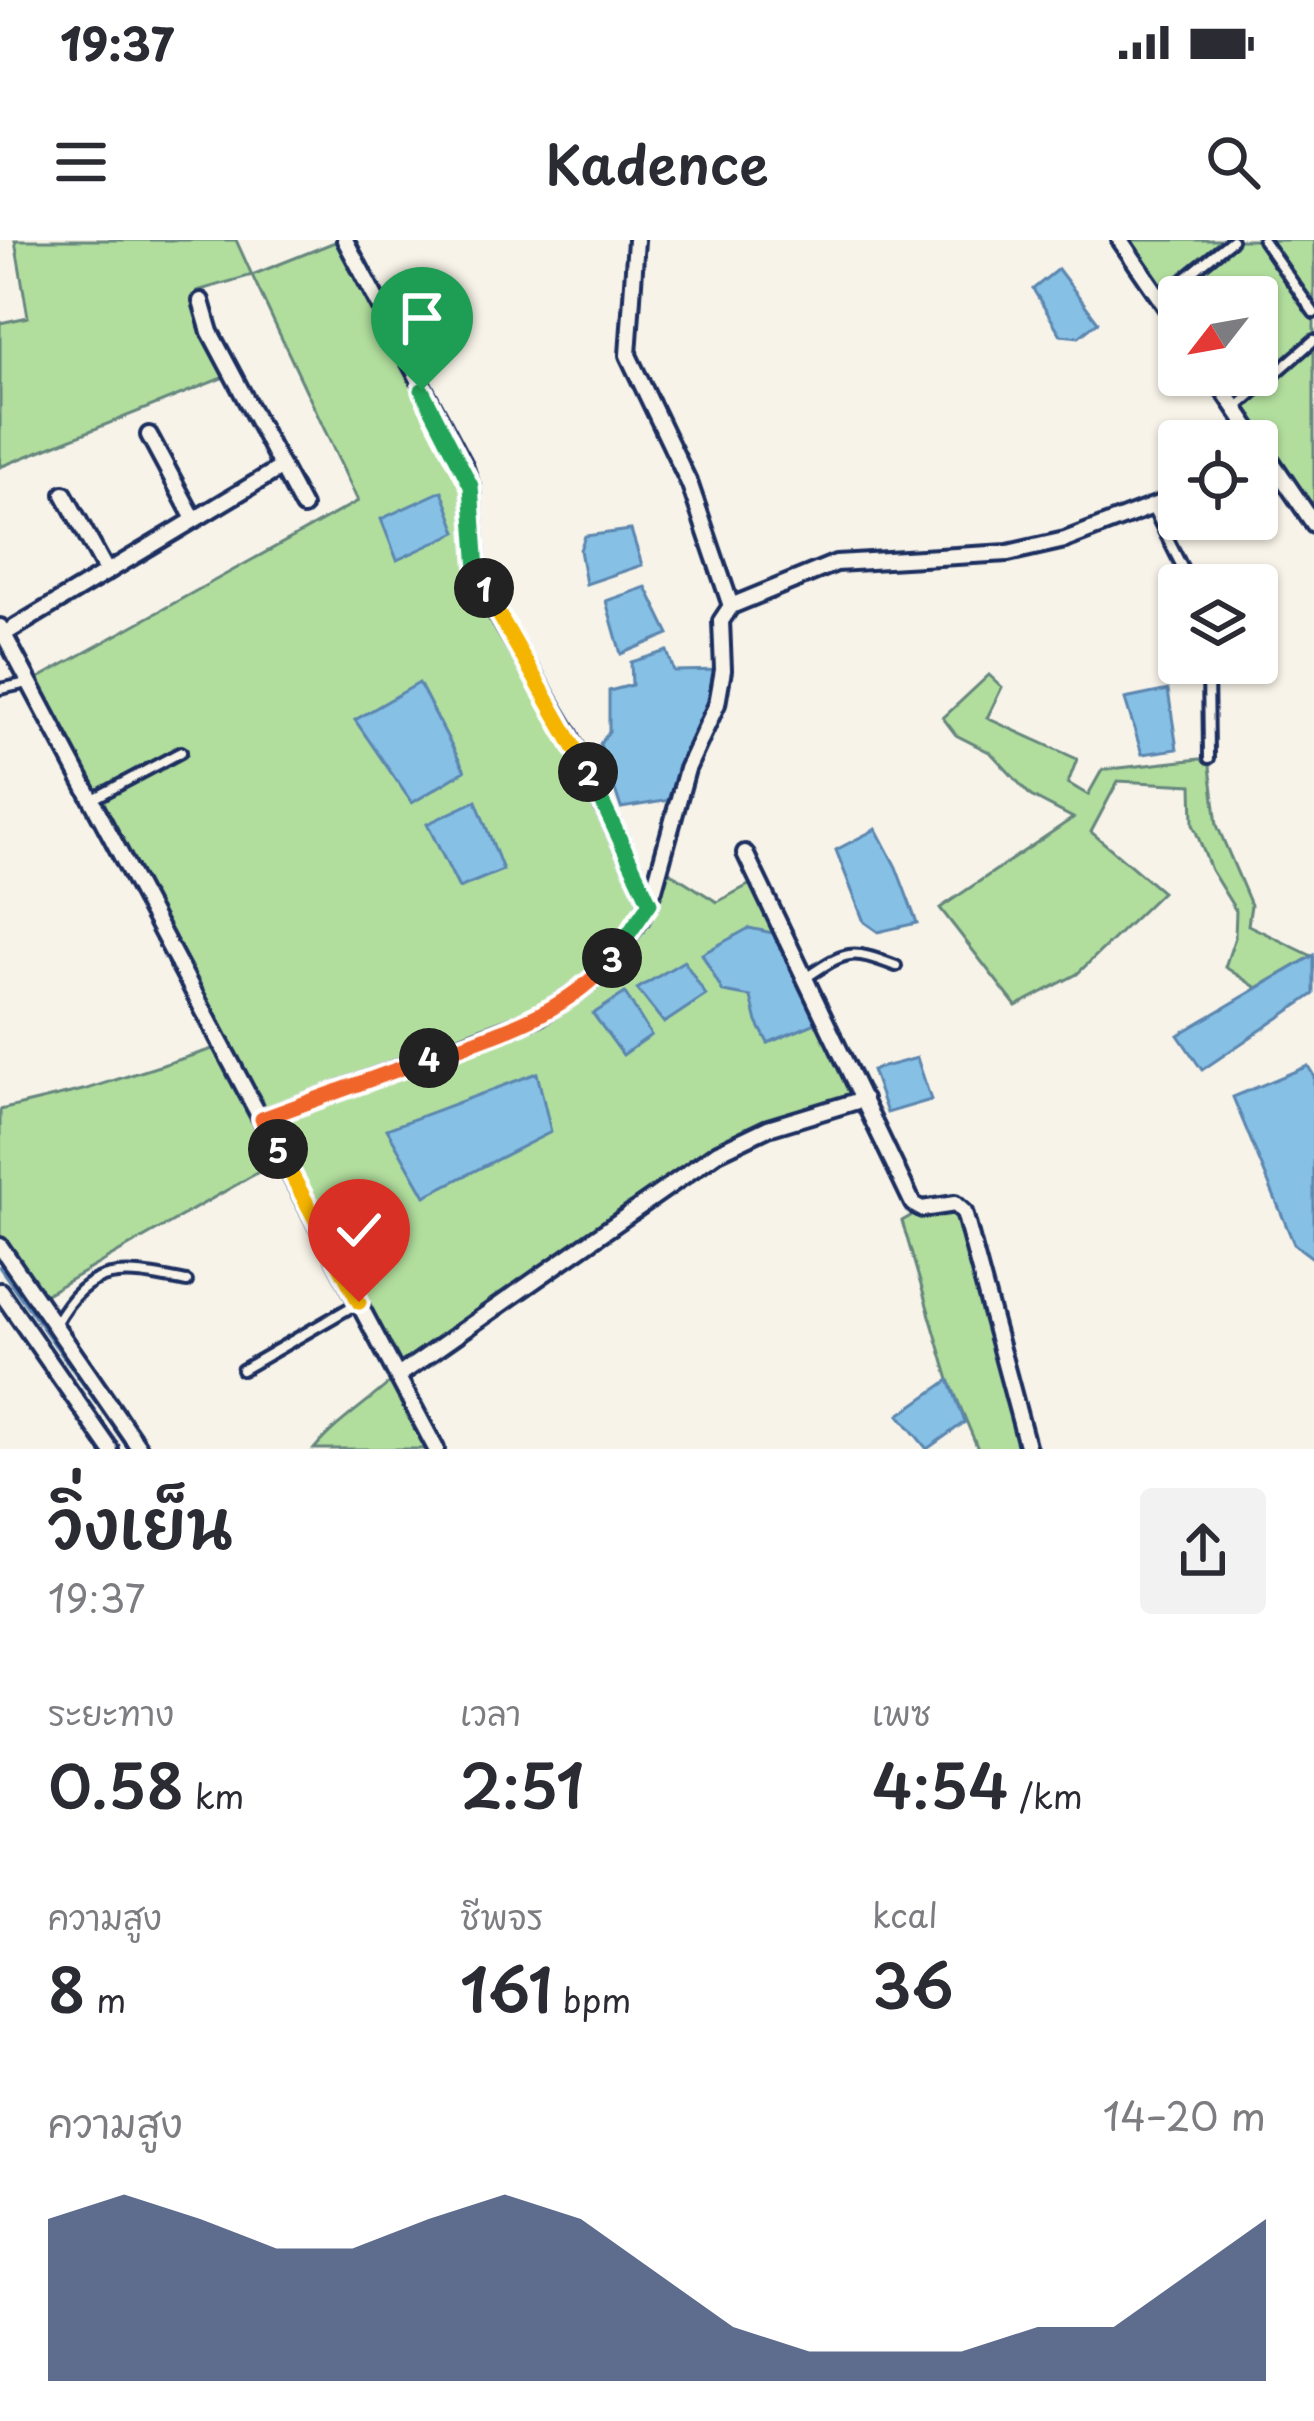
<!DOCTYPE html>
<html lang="th">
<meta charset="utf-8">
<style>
body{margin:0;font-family:"Playpen Sans","Playpen Sans Thai",sans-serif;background:#f2f2f3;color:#2b2b33;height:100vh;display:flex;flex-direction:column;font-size:45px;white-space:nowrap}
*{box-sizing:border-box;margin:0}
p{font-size:39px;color:#7c7c81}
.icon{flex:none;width:66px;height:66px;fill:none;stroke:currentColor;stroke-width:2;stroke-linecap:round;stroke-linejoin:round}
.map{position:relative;height:1209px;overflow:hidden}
.details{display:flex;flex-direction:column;background:#fff;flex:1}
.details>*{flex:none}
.needle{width:78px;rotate:239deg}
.controls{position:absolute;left:1158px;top:36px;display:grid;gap:24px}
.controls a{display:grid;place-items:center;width:120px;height:120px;border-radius:12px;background:#fff;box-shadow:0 3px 9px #0004;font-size:60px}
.pin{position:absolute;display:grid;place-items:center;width:102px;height:102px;color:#fff;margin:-123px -51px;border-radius:50% 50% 50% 0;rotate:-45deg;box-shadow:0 0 12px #0007}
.pin .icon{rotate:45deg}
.km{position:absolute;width:60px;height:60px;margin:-30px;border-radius:50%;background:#222;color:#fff;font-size:33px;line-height:60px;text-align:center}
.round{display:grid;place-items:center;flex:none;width:126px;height:126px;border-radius:12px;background:#f2f2f3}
.head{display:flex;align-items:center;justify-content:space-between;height:204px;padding:0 48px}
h1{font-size:66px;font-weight:600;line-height:90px}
.figures{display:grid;grid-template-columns:repeat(3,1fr);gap:18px;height:204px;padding:12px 48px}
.figures div{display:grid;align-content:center}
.figures b{font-size:60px;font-weight:600}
.figures small{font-size:33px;font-weight:400}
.figures p{font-size:33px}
.chart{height:336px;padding:24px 48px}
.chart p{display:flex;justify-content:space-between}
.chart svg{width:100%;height:216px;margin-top:12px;fill:#1b2f5e;opacity:.7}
.status{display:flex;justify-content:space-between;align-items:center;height:84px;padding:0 60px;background:#fff;direction:ltr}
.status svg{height:33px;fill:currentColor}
header{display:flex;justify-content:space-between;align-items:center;height:156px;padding:0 48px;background:#fff;font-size:54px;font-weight:600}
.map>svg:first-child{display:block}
.green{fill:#b1de9d;stroke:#66867e;stroke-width:3}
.water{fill:#86c0e5;stroke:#5b86af;stroke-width:3}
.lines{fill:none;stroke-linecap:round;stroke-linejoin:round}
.stream{stroke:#5b86af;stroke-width:4.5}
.service-casing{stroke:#1b2f5e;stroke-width:16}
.minor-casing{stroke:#1b2f5e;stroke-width:22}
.service{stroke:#f7f3e8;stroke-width:8}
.minor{stroke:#f7f3e8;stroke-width:14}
.split-1-casing{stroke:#fff;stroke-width:24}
.split-2-casing{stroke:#fff;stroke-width:24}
.split-3-casing{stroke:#fff;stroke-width:24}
.split-4-casing{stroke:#fff;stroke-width:24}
.split-5-casing{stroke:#fff;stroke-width:24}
.split-6-casing{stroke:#fff;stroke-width:24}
.split-1{stroke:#22a559;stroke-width:15}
.split-2{stroke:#f5b400;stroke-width:15}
.split-3{stroke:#22a559;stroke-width:15}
.split-4{stroke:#f0652b;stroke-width:15}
.split-5{stroke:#f0652b;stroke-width:15}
.split-6{stroke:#f5b400;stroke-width:15}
</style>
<div class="status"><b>19:37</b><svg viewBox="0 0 49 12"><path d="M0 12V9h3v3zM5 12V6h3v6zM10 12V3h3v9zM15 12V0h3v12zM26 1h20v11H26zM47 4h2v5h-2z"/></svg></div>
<header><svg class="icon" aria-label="menu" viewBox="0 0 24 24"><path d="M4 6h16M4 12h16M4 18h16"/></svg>Kadence<svg class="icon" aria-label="search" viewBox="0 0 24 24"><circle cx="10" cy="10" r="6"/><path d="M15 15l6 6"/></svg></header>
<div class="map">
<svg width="1314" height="1209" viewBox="0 0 1314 1209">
<rect width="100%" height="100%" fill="#f7f3e8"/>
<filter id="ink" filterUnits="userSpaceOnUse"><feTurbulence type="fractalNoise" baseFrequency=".00833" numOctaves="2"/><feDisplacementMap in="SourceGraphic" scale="24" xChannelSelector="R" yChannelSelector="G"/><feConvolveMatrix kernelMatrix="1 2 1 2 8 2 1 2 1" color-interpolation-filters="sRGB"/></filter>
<g filter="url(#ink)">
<g class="green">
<path d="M15 0H236L252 35 340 0 464 225 477 330 569 494 649 661 660 626 717 662 758 640 864 859 743 899 398 1135 436 1209H314C337 1181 371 1161 398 1135L283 918 37 1059 0 1006V870L87 849 222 806 30 443 358 261 252 35 197 51 232 134 0 227V83L28 77Z"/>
<path d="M1120 0H1314V261L1304 269 1213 135H1257V57H1179V86Z"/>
<path d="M989 435 1002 447 987 478 1077 519 1068 543 1088 555 1102 530 1209 518 1217 585 1251 665 1248 685 1312 716 1257 748 1225 727 1235 697 1236 671 1211 630 1193 584 1192 545 1118 541 1091 592 1162 652 1077 734 1016 766 940 668 1073 578 1031 556 991 513 956 495 943 478Z"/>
<path d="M955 964 1028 1209H978L949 1140 902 981 923 969Z"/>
</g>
<g class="water">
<path d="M1058 29 1098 82 1079 97 1061 95 1033 49Z"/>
<path d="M442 251 457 292 397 320 381 279Z"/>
<path d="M631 290 642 325 586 344 580 310 585 296Z"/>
<path d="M646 347 669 394 621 414 606 361Z"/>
<path d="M667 411 674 431 723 430 677 559 621 568 600 504 609 491V451L632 445 631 422Z"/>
<path d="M419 443 465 531 412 563 355 480Z"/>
<path d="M1168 450 1177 509 1142 514 1125 459Z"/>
<path d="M476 561 503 630 459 648 427 584Z"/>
<path d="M876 589 896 627 917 683 878 692 864 682 836 610Z"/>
<path d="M749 688 773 693 816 783 768 803 757 782 751 757 723 752 702 714Z"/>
<path d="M1314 715V754L1202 830 1178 795Z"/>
<path d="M684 721 706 755 664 783 637 749Z"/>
<path d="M625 753 651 795 623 815 593 774Z"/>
<path d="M917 818 931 860 887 873 872 830Z"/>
<path d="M1308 826 1314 836V1019L1294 1004 1233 857Z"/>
<path d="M537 833 551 892 425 956 387 889Z"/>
<path d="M949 1140 965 1182 927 1209 899 1175Z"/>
</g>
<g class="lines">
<path class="stream" d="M0 1027 130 1209"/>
<defs>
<g id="service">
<path d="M1263 0 1314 73"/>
<path d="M1161 58 1232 0"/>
<path d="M1237 167 1314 100"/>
<path d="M1152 267 1191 345"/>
<path d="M1208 423 1209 518"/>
<path d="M0 449 28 443"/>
<path d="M93 559 181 512"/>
<path d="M807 737C846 711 850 708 896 726"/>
<path d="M55 1084C90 1021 125 1030 187 1042"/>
<path d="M242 1130 358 1063"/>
</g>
<g id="minor">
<path d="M345 0 464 225 471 246 477 330 488 359 569 494 650 663"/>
<path d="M636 0 628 115 690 245 731 366"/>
<path d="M1120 0 1179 86"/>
<path d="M201 61 210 92 303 267"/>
<path d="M1213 135 1314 284"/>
<path d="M149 195 194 279"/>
<path d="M64 254 107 332"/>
<path d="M0 387 436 1209"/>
<path d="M4 394 282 227"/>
<path d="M745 613 913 964 922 969 955 964 964 972 1028 1209"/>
<path d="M262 879 540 776 582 748 605 727 641 679 654 649 687 529 717 464 723 430 721 381 731 366 836 323 1008 313 1065 300 1179 256"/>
<path d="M0 1006 140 1209"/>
<path d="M0 1051 110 1209"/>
<path d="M398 1136 718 912 768 888 864 859"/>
</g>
</defs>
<use href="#service" class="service-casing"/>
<use href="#minor" class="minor-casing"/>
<use href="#service" class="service"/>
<use href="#minor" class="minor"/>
</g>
</g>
<g class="lines" filter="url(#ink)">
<defs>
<path id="split-1" d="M422 150 471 246 477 330 484 348"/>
<path id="split-2" d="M484 348 588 532"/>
<path id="split-3" d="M588 532 650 663 612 718"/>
<path id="split-4" d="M429 818C494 794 566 775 612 718"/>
<path id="split-5" d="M278 909 262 879 429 818"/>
<path id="split-6" d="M278 909 359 1062"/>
</defs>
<use href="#split-1" class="split-1-casing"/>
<use href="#split-2" class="split-2-casing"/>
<use href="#split-3" class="split-3-casing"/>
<use href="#split-4" class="split-4-casing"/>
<use href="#split-5" class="split-5-casing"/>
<use href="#split-6" class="split-6-casing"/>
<use href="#split-1" class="split-1"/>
<use href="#split-2" class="split-2"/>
<use href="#split-3" class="split-3"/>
<use href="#split-4" class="split-4"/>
<use href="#split-5" class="split-5"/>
<use href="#split-6" class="split-6"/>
</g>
</svg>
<div class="controls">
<a><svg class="needle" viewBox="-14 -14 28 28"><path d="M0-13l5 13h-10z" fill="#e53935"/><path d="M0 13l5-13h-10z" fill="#7c7c81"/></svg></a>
<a><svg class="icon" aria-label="locate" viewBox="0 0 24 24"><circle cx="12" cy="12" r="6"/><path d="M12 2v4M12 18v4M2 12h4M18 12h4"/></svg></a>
<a><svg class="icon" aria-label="layers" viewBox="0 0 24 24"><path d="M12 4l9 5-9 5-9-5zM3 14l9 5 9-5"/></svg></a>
</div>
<div class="pin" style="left:422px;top:150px;background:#1e9e55"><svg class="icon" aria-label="arrive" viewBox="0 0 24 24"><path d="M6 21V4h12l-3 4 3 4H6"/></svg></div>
<div class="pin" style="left:359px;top:1062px;background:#d93025"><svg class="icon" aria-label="check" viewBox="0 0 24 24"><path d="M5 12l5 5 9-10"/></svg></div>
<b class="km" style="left:484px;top:348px">1</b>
<b class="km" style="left:588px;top:532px">2</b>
<b class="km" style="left:612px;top:718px">3</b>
<b class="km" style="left:429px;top:818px">4</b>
<b class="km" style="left:278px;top:909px">5</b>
</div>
<section class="details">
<div class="head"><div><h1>วิ่งเย็น</h1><p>19:37</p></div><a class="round"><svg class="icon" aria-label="share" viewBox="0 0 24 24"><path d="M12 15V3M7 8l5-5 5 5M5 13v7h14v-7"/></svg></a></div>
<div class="figures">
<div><p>ระยะทาง</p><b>0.58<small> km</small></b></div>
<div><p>เวลา</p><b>2:51</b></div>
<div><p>เพซ</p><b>4:54<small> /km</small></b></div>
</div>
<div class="figures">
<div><p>ความสูง</p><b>8<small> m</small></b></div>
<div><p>ชีพจร</p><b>161<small> bpm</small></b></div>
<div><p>kcal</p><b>36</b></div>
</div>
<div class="chart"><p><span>ความสูง</span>14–20 m</p>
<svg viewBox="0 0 160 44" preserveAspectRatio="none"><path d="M0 44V11L10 6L20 11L30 17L40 17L50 11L60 6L70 11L80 22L90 33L100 38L110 38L120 38L130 33L140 33L150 22L160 11V44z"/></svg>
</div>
</section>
